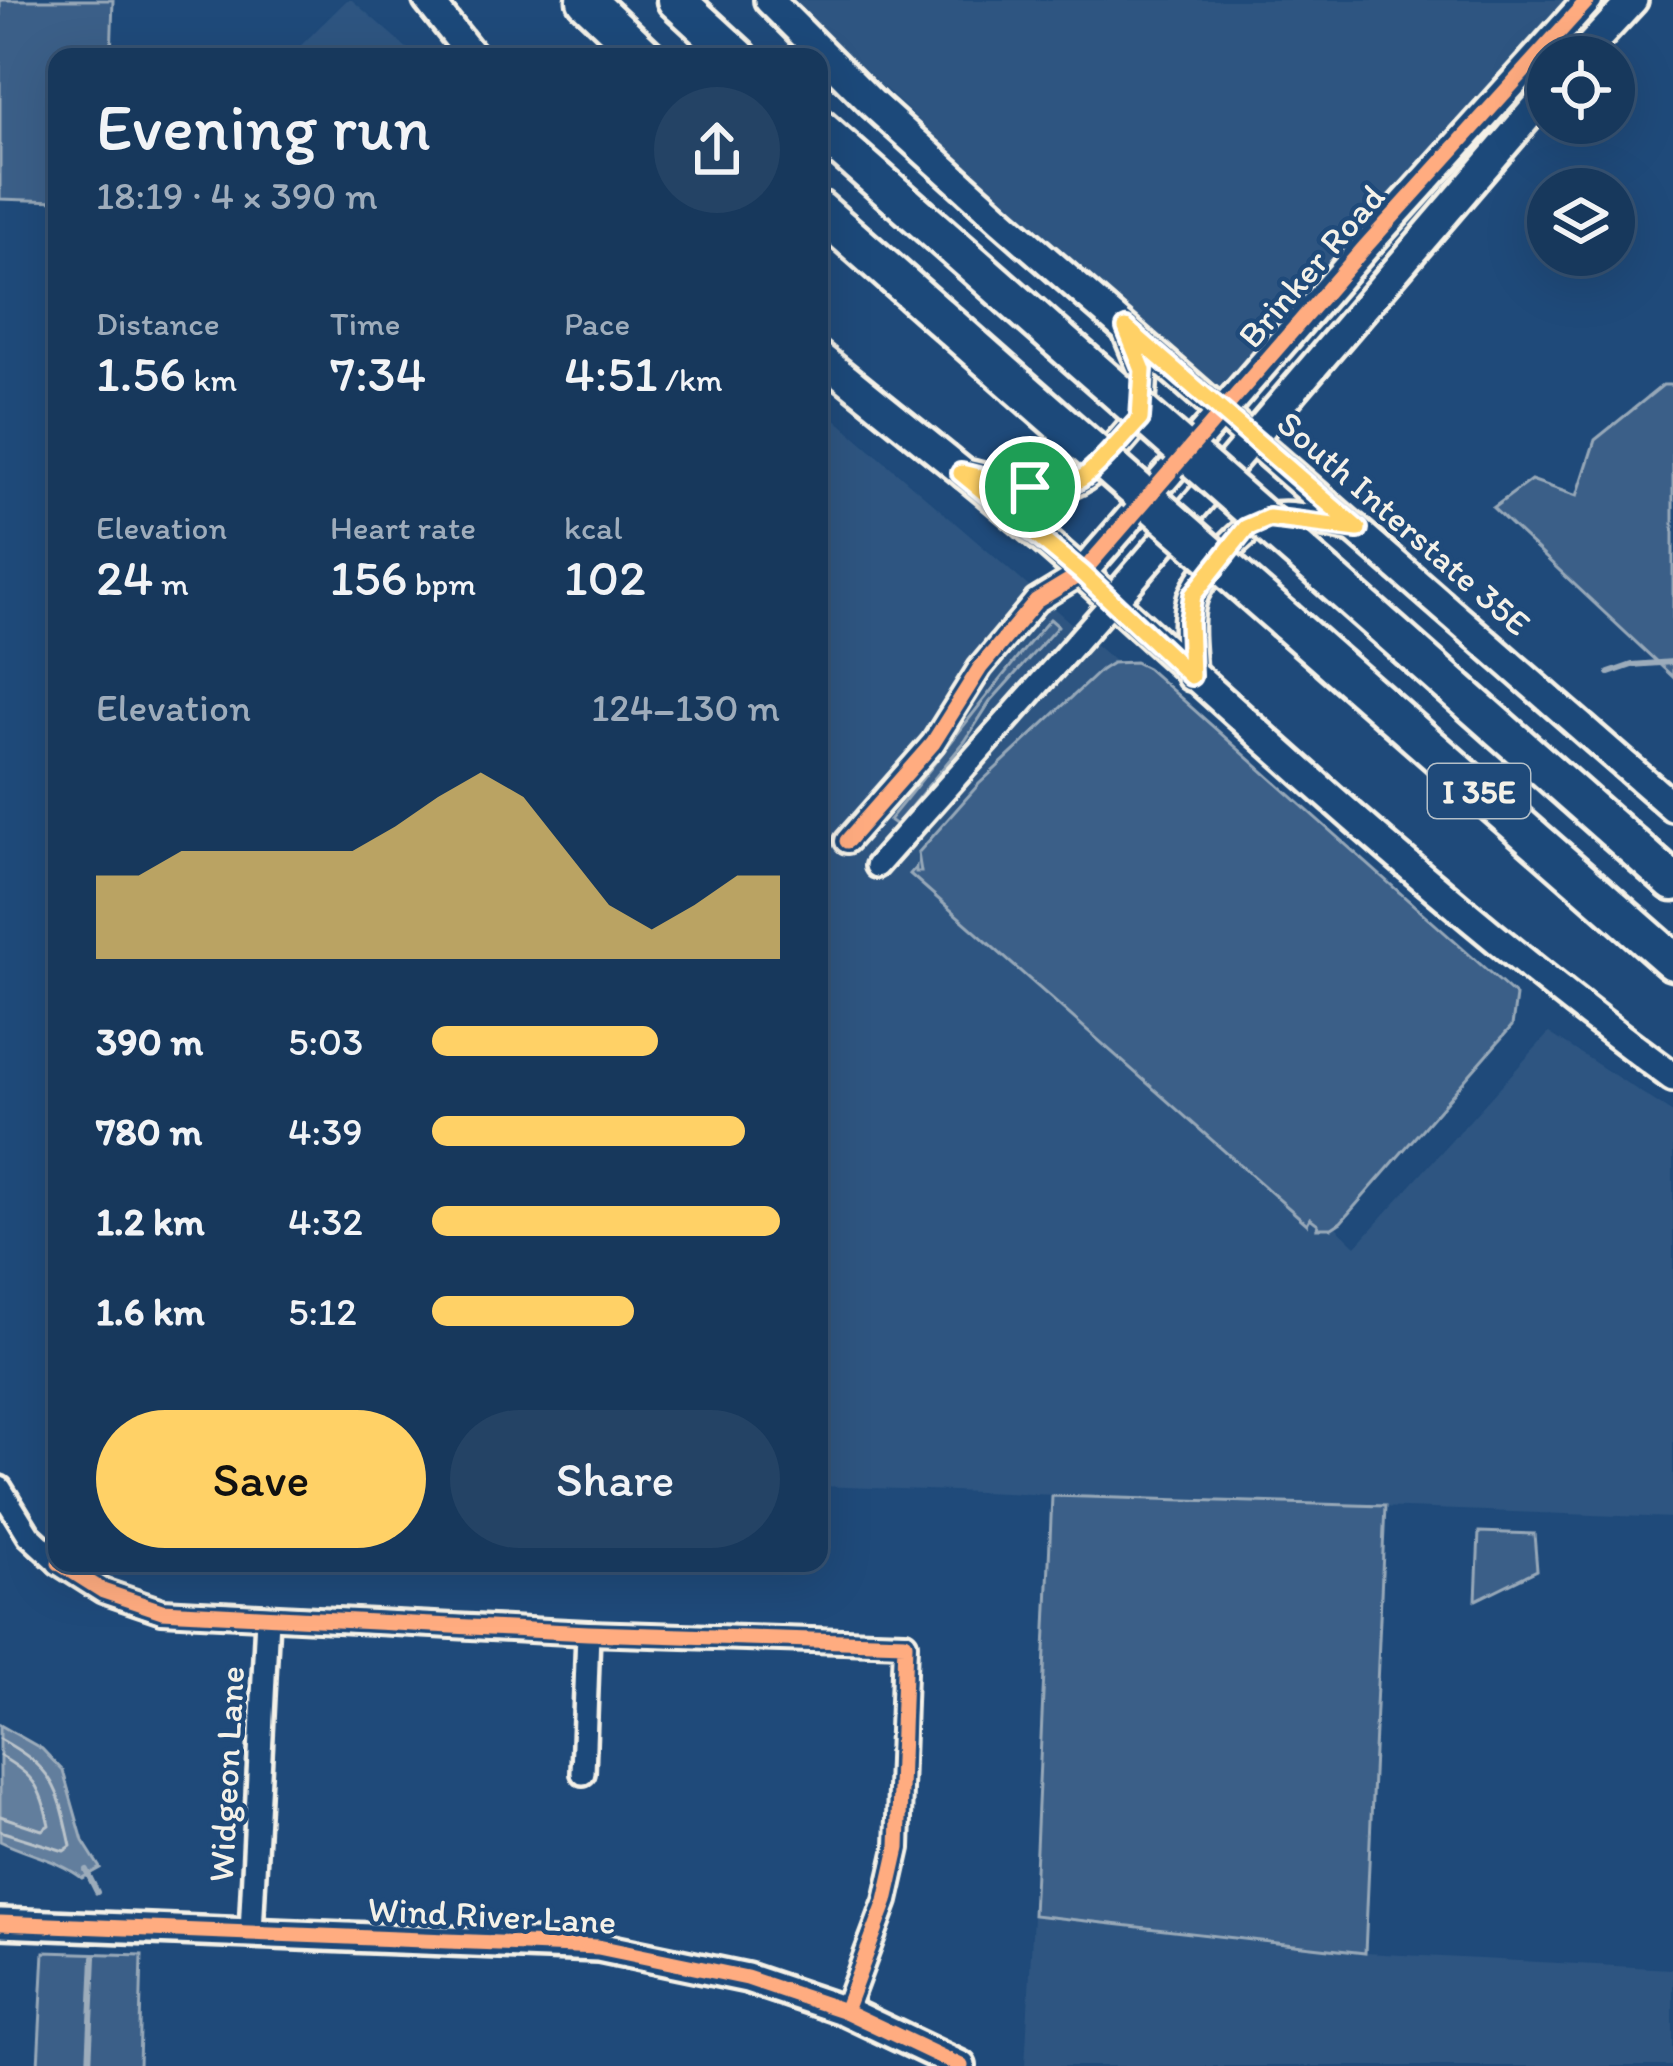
<!DOCTYPE html>
<meta charset="utf-8">
<style>
body{margin:0;font-family:Itim,sans-serif;background:#244365;color:#f1f3f6;height:100vh;display:flex;flex-direction:column;font-size:45px;white-space:nowrap}
*{box-sizing:border-box;margin:0}
p{font-size:39px;color:#9eacbb}
.icon{flex:none;width:66px;height:66px;fill:none;stroke:currentColor;stroke-width:2;stroke-linecap:round;stroke-linejoin:round}
.map{position:relative;flex:1;overflow:hidden}
.details{position:absolute;left:48px;top:48px;width:780px;height:1524px;display:flex;flex-direction:column;background:#17385c;border-radius:24px;box-shadow:0 12px 48px #0002,0 0 0 3px #365272}
.details>*{flex:none}
.buttons{position:absolute;left:1527px;top:36px;display:grid;gap:24px}
.buttons a{display:grid;place-items:center;width:108px;height:108px;border-radius:50%;background:#17385c;box-shadow:0 12px 48px #0002,0 0 0 3px #365272;font-size:60px}
.pin{position:absolute;display:grid;place-items:center;width:102px;height:102px;color:#fff;margin:-51px;border:6px solid #fff;border-radius:50%;box-shadow:0 3px 12px #0007}
.round{display:grid;place-items:center;flex:none;width:126px;height:126px;border-radius:63px;background:#244365}
.overview{display:flex;align-items:center;justify-content:space-between;height:204px;padding:0 48px}
h1{font-size:66px;font-weight:600;line-height:90px}
.figures{display:grid;grid-template-columns:repeat(3,1fr);gap:18px;height:204px;padding:12px 48px}
.figures div{display:grid;align-content:center}
.figures b{font-size:51px;font-weight:600}
.figures small{font-size:33px;font-weight:400}
.figures p{font-size:33px}
.chart{height:336px;padding:24px 48px}
.chart p{display:flex;justify-content:space-between}
.chart svg{width:100%;height:216px;margin-top:12px;fill:#ffd166;opacity:.7}
.button{display:flex;gap:24px;margin-top:auto;padding:24px 48px}
.button a{flex:1;height:138px;border-radius:72px;background:#ffd166;color:#111;font-size:48px;font-weight:600;line-height:138px;text-align:center}
.button a+a{background:#244365;color:#f1f3f6}
ul{padding:0 48px;list-style:none;font-size:39px}
li{display:grid;grid-template-columns:192px 144px 1fr;align-items:center;height:90px}
li i{height:30px;border-radius:15px;background:#ffd166}
.map>svg:first-child{display:block}
.built{fill:#2d5581}
.green{fill:#3a5f88;stroke:#97a8b8;stroke-width:3}
.water{fill:#627e9d;stroke:#9cacbb;stroke-width:3}
.lines{fill:none;stroke-linecap:round;stroke-linejoin:round}
.shore{stroke:#bac3ca;stroke-width:3}
.stream{stroke:#9cacbb;stroke-width:6}
.street-casing{stroke:#f4f1e8;stroke-width:30}
.secondary-casing{stroke:#f4f1e8;stroke-width:36}
.highway-casing{stroke:#f4f1e8;stroke-width:45}
.street{stroke:#1f4a7a;stroke-width:21}
.secondary{stroke:#1f4a7a;stroke-width:27}
.highway{stroke:#1f4a7a;stroke-width:36}
.highway-bridge-casing{stroke:#f4f1e8;stroke-width:45;stroke-linecap:butt}
.highway-bridge{stroke:#1f4a7a;stroke-width:36}
.cycleway-casing{stroke:#1f4a7a;stroke-width:22}
.cycleway{stroke:#ffac80;stroke-width:15}
.route-casing{stroke:#fff;stroke-width:24}
.route{stroke:#ffd166;stroke-width:15}
.labels{text-anchor:middle;dominant-baseline:central;stroke-width:9;stroke-linejoin:round;paint-order:stroke}
.shield{fill:#1f4a7a;stroke:#b4bfc7;stroke-width:3}
.shield-label{font-size:33px;font-weight:bold;fill:#f4f1e8}
.street-label{font-size:36px;fill:#f4f1e8;stroke:#1f4a7a}
</style>
<div class="map">
<svg width="1673" height="2066" viewBox="0 0 1673 2066">
<rect width="100%" height="100%" fill="#1f4a7a"/>
<filter id="ink" filterUnits="userSpaceOnUse"><feTurbulence type="fractalNoise" baseFrequency=".00833" numOctaves="2"/><feDisplacementMap in="SourceGraphic" scale="24" xChannelSelector="R" yChannelSelector="G"/><feConvolveMatrix kernelMatrix="1 2 1 2 8 2 1 2 1" color-interpolation-filters="sRGB"/></filter>
<g filter="url(#ink)">
<g class="built">
<path d="M347 0H352L417 57H289Z"/>
<path d="M791 0H1572L1220 394 989 187Z"/>
<path d="M819 405 1516 1008 1335 1226 1356 1246 1549 1033 1673 1113V1518L819 1486Z"/>
<path d="M1033 1915 1365 1953 1673 1969V2066H1025Z"/>
</g>
<g class="green">
<path d="M0 0H113L111 57H57V201L0 199Z"/>
<path d="M1663 385H1673V677L1493 508 1531 480 1577 496 1595 440Z"/>
<path d="M1050 619 1058 626 990 702 965 741 896 825 889 820C944 754 993 684 1050 619Z"/>
<path d="M1135 662 1147 668 1516 996 1512 1026 1341 1222 1332 1228H1317L1318 1224 1310 1218 1307 1224 910 874 916 867V872H921L918 853 979 784 1101 670 1112 663Z"/>
<path d="M1052 1496 1385 1506 1365 1953 1033 1915Z"/>
<path d="M1479 1532 1534 1534 1537 1570 1476 1600Z"/>
<path d="M44 1952 142 1955 139 2066H38Z"/>
</g>
<path class="water" d="M0 1725 42 1749 63 1771 83 1841 100 1868 82 1878C57 1859 28 1855 0 1841Z"/>
<g class="lines">
<g class="shore">
<path d="M0 1739C55 1770 58 1786 71 1846L64 1851 0 1831"/>
<path d="M0 1756C35 1776 40 1786 49 1825L42 1830 0 1816"/>
</g>
<g class="stream">
<path d="M1609 673 1632 665 1673 662"/>
<path d="M86 1870 97 1892"/>
<path d="M89 2066 94 1957"/>
</g>
<defs>
<g id="street">
<path d="M847 841 933 743 980 668 1036 601 1082 573"/>
<path d="M877 866 1112 602"/>
<path d="M0 1488 29 1535 57 1561"/>
<path d="M59 1563 103 1591 162 1611 588 1633 905 1643 898 1848 886 1901 845 2011"/>
<path d="M583 1773 588 1633"/>
<path d="M251 1932 267 1618"/>
</g>
<g id="secondary">
<path d="M428 0 473 57"/>
<path d="M769 0 874 105 1002 221 1673 807"/>
<path d="M1580 57 1633 0"/>
<path d="M819 356C907 429 1000 499 1085 576 1275 749 1465 924 1673 1077"/>
<path d="M965 474C999 481 1045 498 1078 480 1101 468 1122 438 1140 419L1143 370 1128 334"/>
<path d="M1082 573 1365 247 1588 0"/>
<path d="M1112 602 1548 93"/>
<path d="M1191 676C1190 651 1185 623 1192 599 1199 577 1246 523 1269 518 1294 512 1328 524 1354 528"/>
<path d="M0 1923 598 1947 747 1978 845 2011 961 2066"/>
</g>
<g id="highway">
<path d="M586 0 646 57"/>
<path d="M676 0 738 57"/>
<path d="M819 128 1060 341"/>
<path d="M819 210 1017 385"/>
<path d="M1326 575 1673 882"/>
<path d="M1286 621 1673 961"/>
</g>
</defs>
<use href="#street" class="street-casing"/>
<use href="#secondary" class="secondary-casing"/>
<use href="#highway" class="highway-casing"/>
<use href="#street" class="street"/>
<use href="#secondary" class="secondary"/>
<use href="#highway" class="highway"/>
<defs>
<g id="highway-bridge">
<path d="M1060 341 1326 575"/>
<path d="M1017 385 1286 621"/>
</g>
</defs>
<use href="#highway-bridge" class="highway-bridge-casing"/>
<use href="#highway-bridge" class="highway-bridge"/>
<defs>
<g id="cycleway">
<path d="M847 841 933 743 980 668 1036 601 1082 573 1365 247 1588 0"/>
<path d="M59 1563 103 1591 162 1611 588 1633 905 1643 898 1848 886 1901 845 2011"/>
<path d="M0 1923 598 1947 747 1978 845 2011 961 2066"/>
</g>
</defs>
<use href="#cycleway" class="cycleway-casing"/>
<use href="#cycleway" class="cycleway"/>
</g>
</g>
<g class="lines" filter="url(#ink)">
<defs>
<path id="route" d="M1126 328 1358 529 1269 518 1246 528 1193 595 1189 621 1191 676 1082 573 961 473C996 480 1053 501 1085 476 1105 460 1122 438 1140 419L1143 370Z"/>
</defs>
<use href="#route" class="route-casing"/>
<use href="#route" class="route"/>
</g>
<g class="labels">
<rect class="shield" x="1428" y="764" width="102" height="54" rx="9"/>
<g class="shield-label">
<text x="1479" y="791">I 35E</text>
</g>
<g class="street-label">
<text transform="translate(1311 266) rotate(-49)">Brinker Road</text>
<text transform="translate(1404 523) rotate(41)">South Interstate 35E</text>
<text transform="translate(226 1774) rotate(-87)">Widgeon Lane</text>
<text transform="translate(492 1915) rotate(3)">Wind River Lane</text>
</g>
</g>
</svg>
<div class="buttons">
<a><svg class="icon" aria-label="locate" viewBox="0 0 24 24"><circle cx="12" cy="12" r="6"/><path d="M12 2v4M12 18v4M2 12h4M18 12h4"/></svg></a>
<a><svg class="icon" aria-label="layers" viewBox="0 0 24 24"><path d="M12 4l9 5-9 5-9-5zM3 14l9 5 9-5"/></svg></a>
</div>
<div class="pin" style="left:1030px;top:487px;background:#1e9e55"><svg class="icon" aria-label="arrive" viewBox="0 0 24 24"><path d="M6 21V4h12l-3 4 3 4H6"/></svg></div>
<section class="details">
<div class="overview"><div><h1>Evening run</h1><p>18:19 · 4 × 390 m</p></div><a class="round"><svg class="icon" aria-label="share" viewBox="0 0 24 24"><path d="M12 15V3M7 8l5-5 5 5M5 13v7h14v-7"/></svg></a></div>
<div class="figures">
<div><p>Distance</p><b>1.56<small> km</small></b></div>
<div><p>Time</p><b>7:34</b></div>
<div><p>Pace</p><b>4:51<small> /km</small></b></div>
</div>
<div class="figures">
<div><p>Elevation</p><b>24<small> m</small></b></div>
<div><p>Heart rate</p><b>156<small> bpm</small></b></div>
<div><p>kcal</p><b>102</b></div>
</div>
<div class="chart"><p><span>Elevation</span>124–130 m</p>
<svg viewBox="0 0 160 44" preserveAspectRatio="none"><path d="M0 44V27L10 27L20 22L30 22L40 22L50 22L60 22L70 17L80 11L90 6L100 11L110 22L120 33L130 38L140 33L150 27L160 27V44z"/></svg>
</div>
<ul>
<li><b>390 m</b>5:03<i style="width:65%"></i></li>
<li><b>780 m</b>4:39<i style="width:90%"></i></li>
<li><b>1.2 km</b>4:32<i style="width:100%"></i></li>
<li><b>1.6 km</b>5:12<i style="width:58%"></i></li>
</ul>
<div class="button"><a>Save</a><a>Share</a></div>
</section>
</div>
